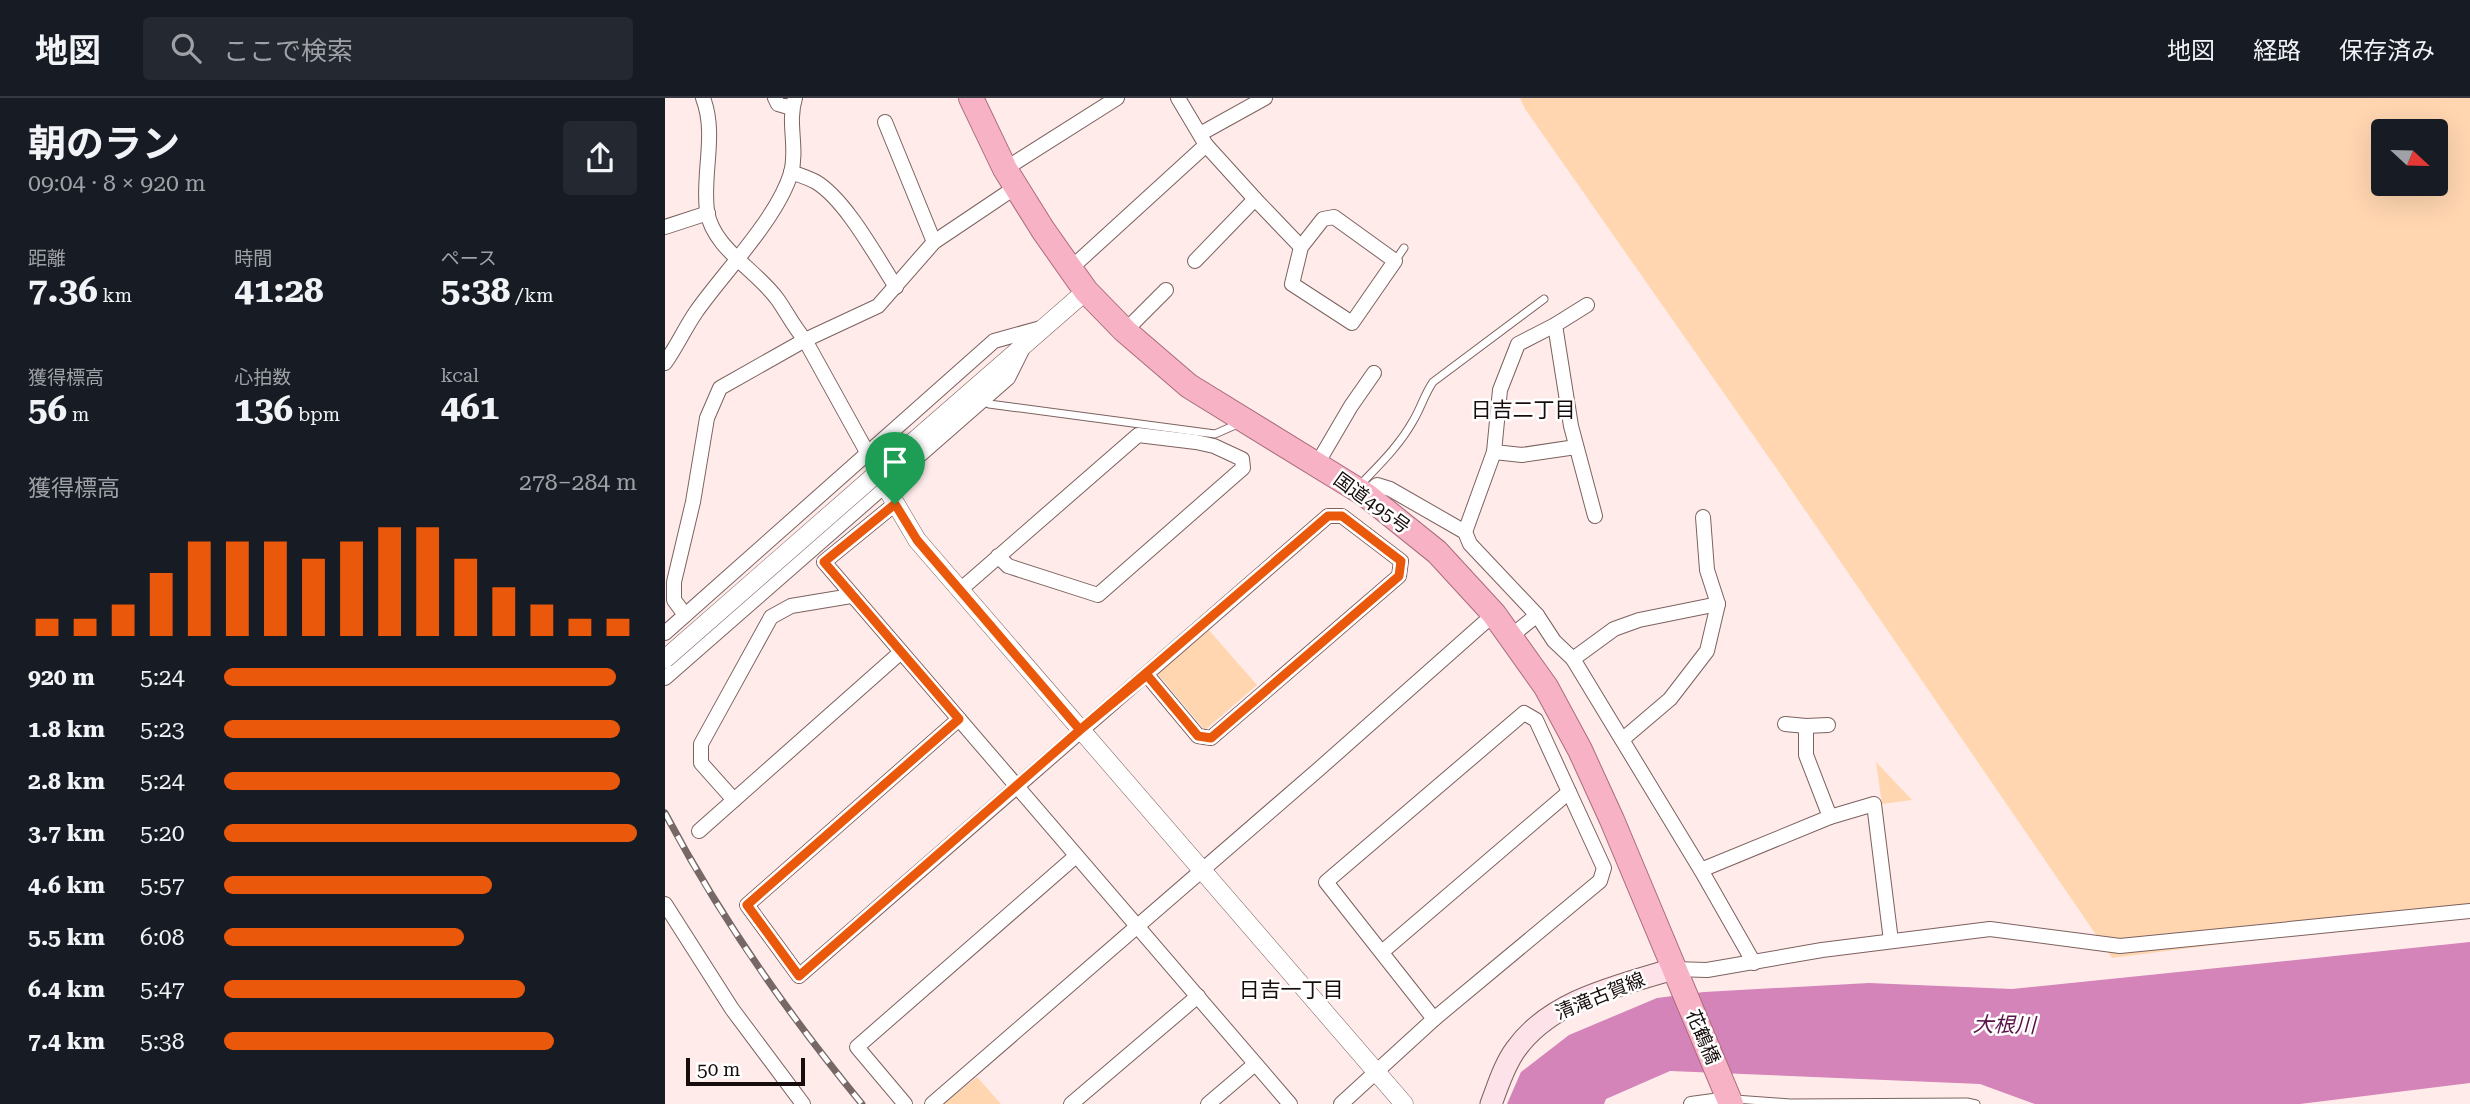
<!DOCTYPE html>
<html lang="ja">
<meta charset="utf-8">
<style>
body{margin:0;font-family:"Roboto Serif","Noto Sans JP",serif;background:#242831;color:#f1f3f6;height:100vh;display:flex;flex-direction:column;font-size:26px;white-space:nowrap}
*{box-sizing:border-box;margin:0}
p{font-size:23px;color:#9ea1a6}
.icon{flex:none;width:38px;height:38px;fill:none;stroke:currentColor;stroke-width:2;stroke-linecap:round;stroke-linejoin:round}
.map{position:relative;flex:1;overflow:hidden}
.details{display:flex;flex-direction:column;background:#171b24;width:665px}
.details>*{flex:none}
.needle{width:46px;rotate:112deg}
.buttons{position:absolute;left:1706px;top:21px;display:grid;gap:14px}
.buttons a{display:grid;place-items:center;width:77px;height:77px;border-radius:7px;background:#171b24;box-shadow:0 7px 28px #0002;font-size:35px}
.scale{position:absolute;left:21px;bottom:18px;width:119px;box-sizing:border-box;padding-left:7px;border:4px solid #170d0c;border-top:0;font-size:19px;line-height:24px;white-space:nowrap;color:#170d0c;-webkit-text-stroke:5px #fff;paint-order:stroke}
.pin{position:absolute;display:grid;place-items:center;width:60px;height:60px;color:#fff;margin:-72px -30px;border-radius:50% 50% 50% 0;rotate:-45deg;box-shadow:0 0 7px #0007}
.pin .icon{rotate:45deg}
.round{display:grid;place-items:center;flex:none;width:74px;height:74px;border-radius:7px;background:#242831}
.head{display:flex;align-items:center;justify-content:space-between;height:119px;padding:0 28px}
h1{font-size:38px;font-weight:700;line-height:52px}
.stats{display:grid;grid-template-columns:repeat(3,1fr);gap:10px;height:119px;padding:7px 28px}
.stats div{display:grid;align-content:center}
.stats b{font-size:35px;font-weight:700}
.stats small{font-size:19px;font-weight:400}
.stats p{font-size:19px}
.chart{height:196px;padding:14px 28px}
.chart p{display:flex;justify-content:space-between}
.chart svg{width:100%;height:126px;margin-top:7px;stroke:#ea580c;stroke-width:6}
ul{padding:0 28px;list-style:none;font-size:23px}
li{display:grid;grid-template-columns:112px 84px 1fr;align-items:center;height:52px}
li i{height:18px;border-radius:9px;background:#ea580c}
header{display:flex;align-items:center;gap:42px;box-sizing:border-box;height:98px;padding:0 35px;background:#171b24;border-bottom:2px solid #363941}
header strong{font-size:33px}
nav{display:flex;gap:38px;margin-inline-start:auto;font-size:24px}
.search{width:490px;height:63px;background:#242831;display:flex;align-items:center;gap:18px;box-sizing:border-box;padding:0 24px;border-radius:7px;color:#9ea1a6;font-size:26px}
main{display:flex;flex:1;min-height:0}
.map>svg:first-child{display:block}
.green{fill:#ffd6b0;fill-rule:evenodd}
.water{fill:#d484b9}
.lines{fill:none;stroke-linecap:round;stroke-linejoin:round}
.service-casing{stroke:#7c615f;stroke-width:9}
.minor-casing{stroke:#7c615f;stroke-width:16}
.tertiary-casing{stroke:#7c615f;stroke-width:19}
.secondary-casing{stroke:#7c615f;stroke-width:23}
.trunk-casing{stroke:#a96c7c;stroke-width:26}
.service{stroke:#fff;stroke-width:7}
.minor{stroke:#fff;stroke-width:14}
.tertiary{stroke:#fff;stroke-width:18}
.secondary{stroke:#fde2ea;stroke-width:21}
.trunk{stroke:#f8b2c6;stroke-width:24}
.rail-casing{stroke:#766867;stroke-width:7}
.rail{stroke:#fff;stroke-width:4.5;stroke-dasharray:13;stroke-linecap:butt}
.tertiary-bridge-casing{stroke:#7c615f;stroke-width:19;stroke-linecap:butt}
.tertiary-bridge{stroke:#fff;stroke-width:18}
.route-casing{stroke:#fff;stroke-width:14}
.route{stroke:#ea580c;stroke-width:9}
.labels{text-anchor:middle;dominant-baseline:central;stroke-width:5;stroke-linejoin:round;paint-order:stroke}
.street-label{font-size:19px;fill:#170d0c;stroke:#fff}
.neighbourhood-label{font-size:21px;fill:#170d0c;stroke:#fff}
.water-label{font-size:21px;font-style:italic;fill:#5b1449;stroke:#fff}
</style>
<header>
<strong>地図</strong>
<div class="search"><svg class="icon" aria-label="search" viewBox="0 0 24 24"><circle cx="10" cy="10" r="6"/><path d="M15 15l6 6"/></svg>ここで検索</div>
<nav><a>地図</a><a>経路</a><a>保存済み</a></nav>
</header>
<main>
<section class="details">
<div class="head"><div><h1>朝のラン</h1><p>09:04 · 8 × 920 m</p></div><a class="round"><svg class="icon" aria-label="share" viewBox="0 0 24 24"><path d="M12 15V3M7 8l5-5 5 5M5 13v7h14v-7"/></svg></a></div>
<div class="stats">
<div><p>距離</p><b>7.36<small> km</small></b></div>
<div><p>時間</p><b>41:28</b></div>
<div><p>ペース</p><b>5:38<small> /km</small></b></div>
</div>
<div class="stats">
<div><p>獲得標高</p><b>56<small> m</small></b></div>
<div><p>心拍数</p><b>136<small> bpm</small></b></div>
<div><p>kcal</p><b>461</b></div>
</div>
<div class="chart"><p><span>獲得標高</span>278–284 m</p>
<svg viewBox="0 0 160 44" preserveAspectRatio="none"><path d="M5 44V38M15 44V38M25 44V33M35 44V22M45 44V11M55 44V11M65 44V11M75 44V17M85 44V11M95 44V6M105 44V6M115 44V17M125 44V27M135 44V33M145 44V38M155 44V38"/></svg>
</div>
<ul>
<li><b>920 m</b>5:24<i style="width:95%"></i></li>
<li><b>1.8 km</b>5:23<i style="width:96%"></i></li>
<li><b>2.8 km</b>5:24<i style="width:96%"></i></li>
<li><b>3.7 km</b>5:20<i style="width:100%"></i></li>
<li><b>4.6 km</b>5:57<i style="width:65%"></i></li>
<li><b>5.5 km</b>6:08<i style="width:58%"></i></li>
<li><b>6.4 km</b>5:47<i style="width:73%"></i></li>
<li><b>7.4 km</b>5:38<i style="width:80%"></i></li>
</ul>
</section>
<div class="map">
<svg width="1805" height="1006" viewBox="0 0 1805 1006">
<rect width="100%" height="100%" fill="#ffecea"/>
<g class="green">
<path d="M855 0H1805V814L1447 860 1114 374 860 11ZM1718 33H1771V86H1718Z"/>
<path d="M542 530 592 587 540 632 491 574Z"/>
<path d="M1211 664 1247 702 1217 706Z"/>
<path d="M312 979 336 1006H278Z"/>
</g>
<path class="water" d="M1805 844V985L1635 1006H1370L1315 986 1005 973 941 1001 939 1006H842L856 974 904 937 992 900 1039 894 1204 885 1347 891Z"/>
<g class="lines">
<defs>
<g id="service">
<path d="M730 163 739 150"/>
<path d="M317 302 324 306 550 336 575 325"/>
<path d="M695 387C714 367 734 348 748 323 756 310 759 297 768 284L879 201"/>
<path d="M1070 1001 1125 1005 1302 1004 1311 1006"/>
</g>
<g id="minor">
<path d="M38 0C52 36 37 76 42 113 48 151 92 172 113 202 122 215 129 229 140 242L218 383"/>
<path d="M110 0 113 6 127 10"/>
<path d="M513 0 541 47 590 101 530 163"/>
<path d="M220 24 269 144"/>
<path d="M535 36 600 0"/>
<path d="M340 71 452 0"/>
<path d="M126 74C134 77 144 80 151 84 181 102 212 160 231 189"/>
<path d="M590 101 636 149 627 186 687 225 730 163 669 119 658 121 636 149"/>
<path d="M0 129 43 115"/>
<path d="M405 171 541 47"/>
<path d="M922 207 890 227 906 328 930 418"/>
<path d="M890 227 853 246 835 292 829 354 857 357 911 349"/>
<path d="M460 233 501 192"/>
<path d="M0 265C12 248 20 230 31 214 59 174 112 121 126 75 133 50 122 25 130 0"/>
<path d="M652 366 686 308 709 275"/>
<path d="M701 397 712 387 725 391 800 434 805 446 872 517 889 543 908 561"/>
<path d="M230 406 159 464 625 1006"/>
<path d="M1038 419 1042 472 1053 506"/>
<path d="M800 434 829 354"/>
<path d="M295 492 473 337 531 344 549 348 577 361 578 370 433 497 343 468 333 458"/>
<path d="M20 517 9 502V484L28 404 42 320 55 290 140 242 213 208 269 144 351 89"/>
<path d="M0 535 329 243 376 230"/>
<path d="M845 539 872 517"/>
<path d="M0 580 343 280 358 250"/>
<path d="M859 615 871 622 939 770 935 783 769 921 661 784Z"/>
<path d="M294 621 82 807 134 878 663 418H677L736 463 734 478 546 640 533 638 482 577"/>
<path d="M1120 626 1141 628 1163 627"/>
<path d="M1141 628V657L1165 719"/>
<path d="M958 641 1005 601 1042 553 1053 506 974 522 949 531 908 561 1036 772 1089 865"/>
<path d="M69 702 36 665V646L106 519 126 508 186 498"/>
<path d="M34 733 236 554"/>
<path d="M1036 772 1165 719 1209 706 1226 843"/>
<path d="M0 806 67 911 138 1006"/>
<path d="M717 854 904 694"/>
<path d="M1008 871 1042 872 1157 852 1325 831 1455 848 1805 813"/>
<path d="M240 1006 192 949 411 758"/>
<path d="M267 1006 654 671 829 516"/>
<path d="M406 1006 533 898"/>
<path d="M543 1006 590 966"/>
<path d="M676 1006 769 921"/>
<path d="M1026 1006 1063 1001"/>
</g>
<g id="tertiary">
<path d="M233 357 421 193"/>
<path d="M219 386 252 442 739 1006"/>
</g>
<path id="secondary" d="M826 1006C833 988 839 967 851 951 886 902 953 888 1008 871"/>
<path id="trunk" d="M306 0 340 71 378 132 421 193 460 233 524 288 701 397 772 454 829 516 881 589 915 652 947 722 1066 1006"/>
</defs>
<use href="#service" class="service-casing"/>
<use href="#minor" class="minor-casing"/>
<use href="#tertiary" class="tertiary-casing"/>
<use href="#secondary" class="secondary-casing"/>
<use href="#trunk" class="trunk-casing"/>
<use href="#service" class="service"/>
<use href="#minor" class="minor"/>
<use href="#tertiary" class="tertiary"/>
<use href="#secondary" class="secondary"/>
<use href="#trunk" class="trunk"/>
<defs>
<path id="rail" d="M0 715C55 819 122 915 197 1006"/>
</defs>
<use href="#rail" class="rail-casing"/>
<use href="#rail" class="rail"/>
<defs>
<path id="tertiary-bridge" d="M0 561 233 357"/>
</defs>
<use href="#tertiary-bridge" class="tertiary-bridge-casing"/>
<use href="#tertiary-bridge" class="tertiary-bridge"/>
</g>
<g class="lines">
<defs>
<path id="route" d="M230 406 159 464 294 621 82 807 134 878 415 632 482 577 533 638 546 640 734 478 736 463 677 418H663L415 632 252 442 230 406"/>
</defs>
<use href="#route" class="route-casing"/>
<use href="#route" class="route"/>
</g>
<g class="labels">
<g class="street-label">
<text transform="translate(707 405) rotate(36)">国道495号</text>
<text transform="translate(935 898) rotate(-22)">清滝古賀線</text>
<text transform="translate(1038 939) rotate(67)">花鶴橋</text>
</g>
<g class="neighbourhood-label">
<text x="858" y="312">日吉二丁目</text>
<text x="626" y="892">日吉一丁目</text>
</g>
<g class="water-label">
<text transform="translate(1339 927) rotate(1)">大根川</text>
</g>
</g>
</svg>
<div class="buttons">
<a><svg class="needle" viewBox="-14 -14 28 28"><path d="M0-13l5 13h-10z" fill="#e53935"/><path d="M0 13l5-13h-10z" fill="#9ea1a6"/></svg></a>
</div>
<div class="scale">50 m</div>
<div class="pin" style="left:230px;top:406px;background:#1e9e55"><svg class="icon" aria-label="arrive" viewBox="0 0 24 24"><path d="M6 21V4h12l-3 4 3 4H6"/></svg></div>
</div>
</main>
